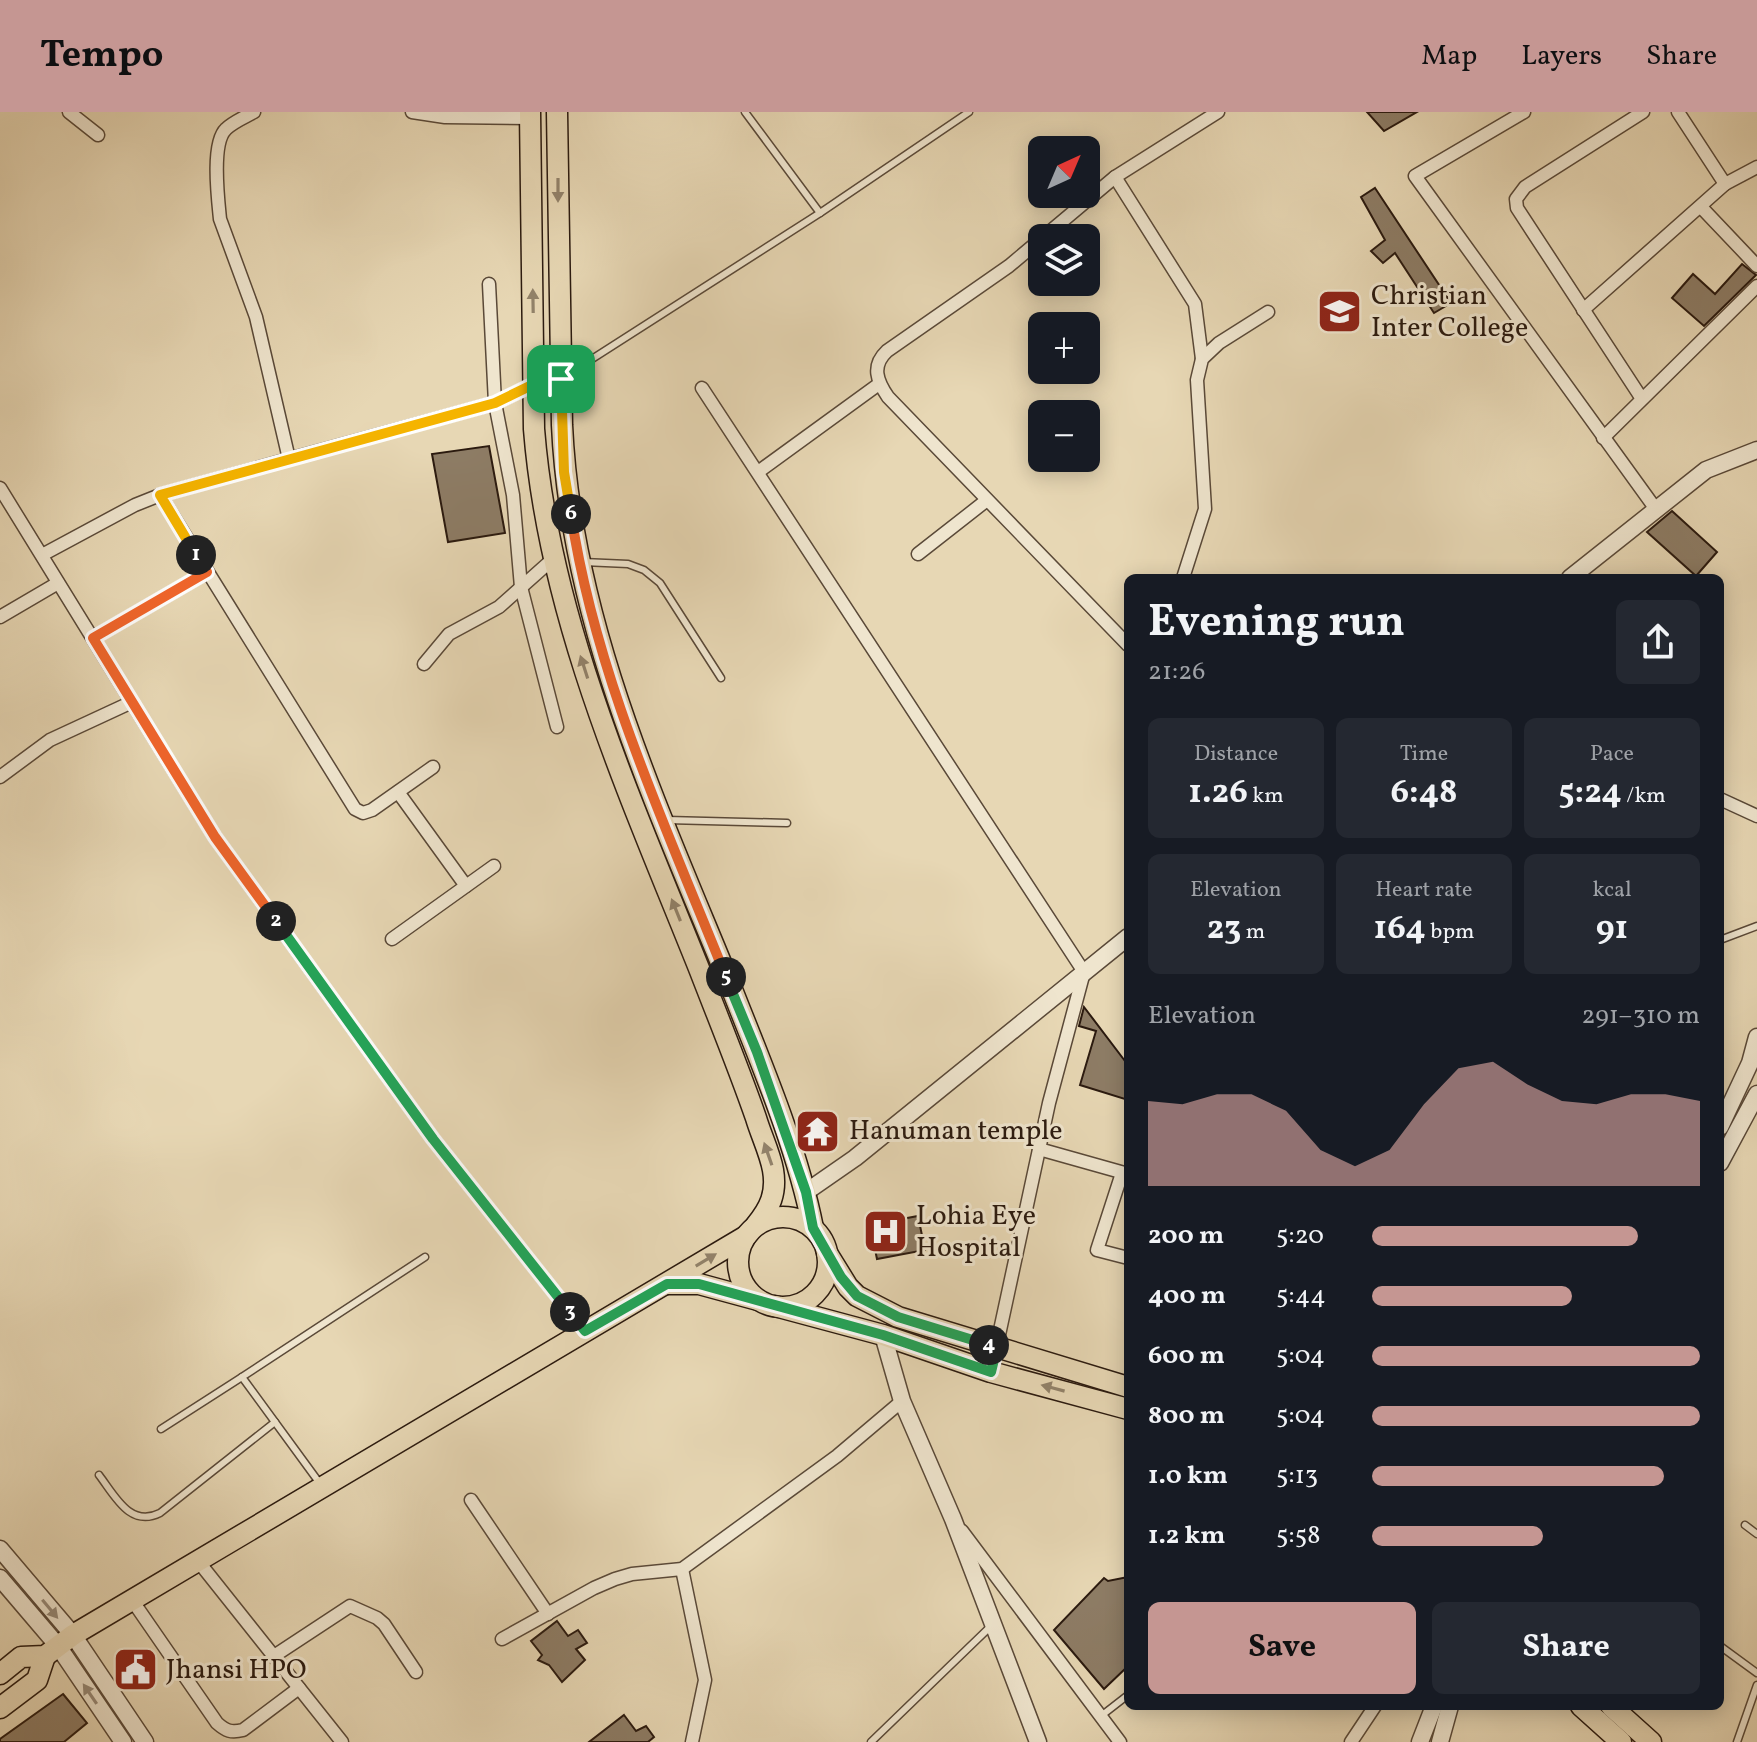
<!DOCTYPE html>
<meta charset="utf-8">
<style>
body{margin:0;font-family:Vollkorn,serif;background:#242831;color:#f1f3f6;height:100vh;display:flex;flex-direction:column;font-size:30px;white-space:nowrap}
*{box-sizing:border-box;margin:0}
p{font-size:26px;color:#9ea1a6}
.icon{flex:none;width:44px;height:44px;fill:none;stroke:currentColor;stroke-width:2;stroke-linecap:round;stroke-linejoin:round}
.map{position:relative;flex:1;overflow:hidden}
.sheet{position:absolute;left:1124px;top:462px;width:600px;height:1136px;display:flex;flex-direction:column;background:#171b24;border-radius:12px;box-shadow:0 4px 20px #0003}
.sheet>*{flex:none}
.needle{width:52px;rotate:44deg}
.tools{position:absolute;left:1028px;top:24px;display:grid;gap:16px}
.tools a{display:grid;place-items:center;width:72px;height:72px;border-radius:12px;background:#171b24;box-shadow:0 4px 20px #0003;font-size:40px}
.pin{position:absolute;display:grid;place-items:center;width:68px;height:68px;color:#fff;margin:-34px;border-radius:16px;box-shadow:0 4px 12px #0006}
.km{position:absolute;width:40px;height:40px;margin:-20px;border-radius:50%;background:#222;color:#fff;font-size:22px;line-height:40px;text-align:center}
.round{display:grid;place-items:center;flex:none;width:84px;height:84px;border-radius:12px;background:#242831}
.summary{display:flex;align-items:center;justify-content:space-between;height:136px;padding:0 24px}
h1{font-size:44px;font-weight:700;line-height:60px}
.figures{display:grid;grid-template-columns:repeat(3,1fr);gap:12px;height:136px;padding:8px 24px}
.figures div{display:grid;align-content:center;border-radius:12px;background:#242831;text-align:center}
.figures b{font-size:34px;font-weight:700}
.figures small{font-size:22px;font-weight:400}
.figures p{font-size:22px}
.chart{height:224px;padding:16px 24px}
.chart p{display:flex;justify-content:space-between}
.chart svg{width:100%;height:144px;margin-top:8px;fill:#c59692;opacity:.7}
.cta{display:flex;gap:16px;margin-top:auto;padding:16px 24px}
.cta a{flex:1;height:92px;border-radius:12px;background:#c59692;color:#111;font-size:32px;font-weight:700;line-height:92px;text-align:center}
.cta a+a{background:#242831;color:#f1f3f6}
ul{padding:0 24px;list-style:none;font-size:26px}
li{display:grid;grid-template-columns:128px 96px 1fr;align-items:center;height:60px}
li i{height:20px;border-radius:10px;background:#c59692}
header{display:flex;align-items:center;gap:48px;box-sizing:border-box;height:112px;padding:0 40px;background:#c59692;color:#111}
header strong{font-size:38px}
nav{display:flex;gap:44px;margin-inline-start:auto;font-size:28px}
.map>svg:first-child{display:block}
.building{fill:#8d7c65;stroke:#2b1a0f;stroke-width:2}
.lines{fill:none;stroke-linecap:round;stroke-linejoin:round}
.service-casing{stroke:#5a4938;stroke-width:9}
.minor-casing{stroke:#5a4938;stroke-width:15}
.tertiary-casing{stroke:#5a4938;stroke-width:19}
.primary-casing{stroke:#2b1a0f;stroke-width:23}
.service{stroke:#efe5ce;stroke-width:6}
.minor{stroke:#efe5ce;stroke-width:12}
.tertiary{stroke:#efe5ce;stroke-width:16}
.primary{stroke:#e7d7b4;stroke-width:20}
.oneway{fill:#92826a}
.oneway2{fill:#978a78}
.split-1-casing{stroke:#fff;stroke-width:16}
.split-2-casing{stroke:#fff;stroke-width:16}
.split-3-casing{stroke:#fff;stroke-width:16}
.split-4-casing{stroke:#fff;stroke-width:16}
.split-5-casing{stroke:#fff;stroke-width:16}
.split-6-casing{stroke:#fff;stroke-width:16}
.split-7-casing{stroke:#fff;stroke-width:16}
.split-1{stroke:#f5b400;stroke-width:10}
.split-2{stroke:#f0652b;stroke-width:10}
.split-3{stroke:#22a559;stroke-width:10}
.split-4{stroke:#22a559;stroke-width:10}
.split-5{stroke:#22a559;stroke-width:10}
.split-6{stroke:#f0652b;stroke-width:10}
.split-7{stroke:#f5b400;stroke-width:10}
.labels{text-anchor:middle;dominant-baseline:central;stroke-width:6;stroke-linejoin:round;paint-order:stroke}
.poi-label{font-size:28px;fill:#2b1a0f;stroke:#efe5ce;text-anchor:start}
</style>
<header>
<strong>Tempo</strong>
<nav><a>Map</a><a>Layers</a><a>Share</a></nav>
</header>
<div class="map">
<svg width="1757" height="1630" viewBox="0 0 1757 1630">
<rect width="100%" height="100%" fill="#e7d7b4"/>
<filter id="stains"><feTurbulence type="fractalNoise" baseFrequency=".0025" numOctaves="4"/><feColorMatrix values="0 0 0 0 .2 0 0 0 0 .09 0 0 0 0 .02 0 0 0 .5 -.17"/></filter>
<radialGradient id="worn" r=".72"><stop offset=".6" stop-color="#630" stop-opacity="0"/><stop offset="1" stop-color="#630" stop-opacity=".3"/></radialGradient>
<g class="building">
<path d="M1367 0H1417L1384 19Z"/>
<path d="M1375 76 1451 191 1434 201 1395 141 1383 151 1371 139 1385 128 1361 85Z"/>
<path d="M1742 152 1756 163 1704 214 1672 186 1693 162 1715 182Z"/>
<path d="M489 334 505 421 448 430 432 342Z"/>
<path d="M1672 399 1717 440 1696 464 1647 420Z"/>
<path d="M1084 895 1128 953V988L1080 973 1096 919 1079 914Z"/>
<path d="M918 1104 925 1138 877 1147 870 1113Z"/>
<path d="M1128 1465V1554L1104 1577 1054 1518 1104 1466 1108 1469Z"/>
<path d="M557 1509 568 1524 578 1518 587 1531 576 1537 585 1548 562 1570 549 1553 538 1548 542 1543 531 1529Z"/>
<path d="M63 1582 87 1611 64 1630H0V1627Z"/>
<path d="M624 1603 636 1619 646 1614 654 1625 648 1630H589Z"/>
</g>
<g class="lines">
<defs>
<g id="service">
<path d="M745 0 820 101"/>
<path d="M567 263 820 101 969 0"/>
<path d="M583 450 628 452 644 458 660 471 721 566"/>
<path d="M667 708 787 711"/>
<path d="M1720 828 1757 814"/>
<path d="M161 1317 242 1265"/>
<path d="M99 1363C115 1384 130 1416 160 1401L275 1310"/>
<path d="M321 1373 242 1265 425 1145"/>
<path d="M1745 1413 1757 1422"/>
<path d="M1720 1534 1757 1561"/>
<path d="M1101 1604 1128 1583"/>
<path d="M871 1630 990 1515"/>
<path d="M1737 1630 1757 1573"/>
</g>
<g id="minor">
<path d="M69 0 98 23"/>
<path d="M254 0C245 5 233 10 226 17 211 31 218 87 220 107L256 205 289 347 495 291 534 272 561 267"/>
<path d="M412 0 445 5 530 6"/>
<path d="M1524 0 1415 64 1655 396"/>
<path d="M1115 65 1195 192 1202 247"/>
<path d="M1725 72 1757 55"/>
<path d="M1701 95 1757 154"/>
<path d="M489 172 495 291 513 383 521 475 557 615"/>
<path d="M1583 198 1725 72 1678 0"/>
<path d="M702 276 1084 860 1049 991 991 1260"/>
<path d="M1642 287 1517 96 1516 87 1525 75 1643 0"/>
<path d="M1603 326 1757 174"/>
<path d="M758 360 879 272"/>
<path d="M0 376 215 725 433 1027 585 1219"/>
<path d="M160 383 355 697 363 701 372 698 433 655"/>
<path d="M918 442 987 388"/>
<path d="M42 443 135 393 160 383 289 347"/>
<path d="M1183 466 1205 397 1197 268 1202 247 1219 231 1268 200"/>
<path d="M0 505 58 471"/>
<path d="M93 526 207 460"/>
<path d="M1128 533 888 285C877 269 871 254 887 239L1009 154 1115 65 1218 0"/>
<path d="M424 552 449 522 499 495 554 446"/>
<path d="M0 665 50 628 132 590"/>
<path d="M398 680 466 774"/>
<path d="M1720 687 1757 704"/>
<path d="M392 827 494 754"/>
<path d="M1039 1037 1128 1062"/>
<path d="M1122 1061 1097 1138 1128 1146"/>
<path d="M471 1388 548 1502"/>
<path d="M962 1419 1120 1630"/>
<path d="M198 1449 342 1630"/>
<path d="M682 1457 705 1568 692 1630"/>
<path d="M132 1488 217 1611C226 1619 231 1621 243 1618L299 1576"/>
<path d="M502 1527 594 1476 615 1467 632 1462 682 1457 837 1344 902 1289"/>
<path d="M274 1544 350 1494 377 1506 384 1512 416 1560"/>
<path d="M1351 1630 1375 1594"/>
</g>
<g id="tertiary">
<path d="M1570 466 1706 358 1757 338"/>
<path d="M1720 1015 1750 951 1757 925"/>
<path d="M1720 1051 1757 982"/>
<path d="M806 1080 855 1046 1128 825"/>
<path d="M883 1223 902 1289 953 1407 1038 1630"/>
<path d="M0 1437 73 1523 145 1630"/>
<path d="M0 1466 58 1534 123 1630"/>
<path d="M1420 1630 1434 1594"/>
<path d="M1440 1630 1450 1594"/>
</g>
<g id="primary">
<path d="M530 0 534 317C549 507 630 684 700 859 719 908 739 957 756 1006 761 1023 770 1041 773 1058 777 1081 770 1096 756 1113"/>
<path d="M557 0 562 313C571 513 659 698 733 880 763 956 797 1035 813 1116"/>
<circle cx="783" cy="1150" r="45"/>
<path d="M827 1141 848 1175 857 1184 898 1205 1128 1275"/>
<path d="M668 1172H699L758 1188"/>
<path d="M775 1194 883 1223 991 1260 1128 1297"/>
<path d="M0 1562 21 1545 45 1544 73 1523 746 1124"/>
<path d="M1581 1594 1621 1630"/>
<path d="M1611 1594 1651 1630"/>
<path d="M0 1596 37 1568 45 1544"/>
</g>
</defs>
<use href="#service" class="service-casing"/>
<use href="#minor" class="minor-casing"/>
<use href="#tertiary" class="tertiary-casing"/>
<use href="#primary" class="primary-casing"/>
<use href="#service" class="service"/>
<use href="#minor" class="minor"/>
<use href="#tertiary" class="tertiary"/>
<use href="#primary" class="primary"/>
</g>
<defs><path id="oneway-solid" d="M-6-.8H1V-3.2L6.5 0L1 3.2V.8H-6Z" transform="scale(2)"/></defs>
<g class="oneway">
<use href="#oneway-solid" transform="translate(558 78) rotate(90)"/>
<use href="#oneway-solid" transform="translate(533 189) rotate(-91)"/>
<use href="#oneway-solid" transform="translate(584 555) rotate(-108)"/>
<use href="#oneway-solid" transform="translate(676 798) rotate(-112)"/>
<use href="#oneway-solid" transform="translate(768 1042) rotate(-109)"/>
<use href="#oneway-solid" transform="translate(706 1148) rotate(-31)"/>
<use href="#oneway-solid" transform="translate(1053 1276) rotate(-165)"/>
</g>
<g class="oneway2">
<use href="#oneway-solid" transform="translate(50 1497) rotate(50)"/>
<use href="#oneway-solid" transform="translate(90 1582) rotate(-124)"/>
</g>
<g class="lines">
<defs>
<path id="split-1" d="M196 443 160 383 495 291 534 272 561 267"/>
<path id="split-2" d="M196 443 207 460 93 526 215 725 276 809"/>
<path id="split-3" d="M276 809 433 1027 570 1200"/>
<path id="split-4" d="M570 1200 585 1219 667 1172H699L883 1223 991 1260 997 1235 989 1233"/>
<path id="split-5" d="M726 865 757 940 806 1080 813 1116 841 1165 857 1184 898 1205 989 1233"/>
<path id="split-6" d="M571 402C595 563 666 715 726 865"/>
<path id="split-7" d="M561 267 564 360 571 402"/>
</defs>
<use href="#split-1" class="split-1-casing"/>
<use href="#split-2" class="split-2-casing"/>
<use href="#split-3" class="split-3-casing"/>
<use href="#split-4" class="split-4-casing"/>
<use href="#split-5" class="split-5-casing"/>
<use href="#split-6" class="split-6-casing"/>
<use href="#split-7" class="split-7-casing"/>
<use href="#split-1" class="split-1"/>
<use href="#split-2" class="split-2"/>
<use href="#split-3" class="split-3"/>
<use href="#split-4" class="split-4"/>
<use href="#split-5" class="split-5"/>
<use href="#split-6" class="split-6"/>
<use href="#split-7" class="split-7"/>
</g>
<defs>
<symbol id="university-square" viewBox="-11 -11 22 22"><rect x="-9" y="-9" width="18" height="18" rx="4" fill="#8f2418" stroke="#efe5ce"/><path d="M0-5L7-2L0 1L-7-2ZM-4 1L0 2.5L4 1V4Q0 6-4 4Z" fill="#fff"/></symbol>
<symbol id="temple-square" viewBox="-11 -11 22 22"><rect x="-9" y="-9" width="18" height="18" rx="4" fill="#8f2418" stroke="#efe5ce"/><path d="M0-6L5-2H3V0L6.5 2.5H4V6H1.5V3h-3V6H-4V2.5H-6.5L-3 0V-2H-5Z" fill="#fff"/></symbol>
<symbol id="hospital-square" viewBox="-11 -11 22 22"><rect x="-9" y="-9" width="18" height="18" rx="4" fill="#8f2418" stroke="#efe5ce"/><path d="M-5-5h3v3.5h4V-5h3V5h-3V1.5h-4V5h-3Z" fill="#fff"/></symbol>
<symbol id="civic-square" viewBox="-11 -11 22 22"><rect x="-9" y="-9" width="18" height="18" rx="4" fill="#8f2418" stroke="#efe5ce"/><path d="M-.6-6.5H3V-4.5H.6V-3L4-1V1h2V6H-6V1h2V-1L-.6-3ZM-1.2 2.5V6h2.4V2.5Z" fill="#fff"/></symbol>
</defs>
<g fill-rule="evenodd">
<use href="#university-square" x="1314" y="174" width="51" height="51"/>
<use href="#temple-square" x="792" y="994" width="51" height="51"/>
<use href="#hospital-square" x="860" y="1094" width="51" height="51"/>
<use href="#civic-square" x="110" y="1532" width="51" height="51"/>
</g>
<g class="labels">
<g class="poi-label">
<text x="1371" y="184">Christian<tspan x="1371" dy="32">Inter College</tspan></text>
<text x="849" y="1019">Hanuman temple</text>
<text x="916" y="1104">Lohia Eye<tspan x="916" dy="32">Hospital</tspan></text>
<text x="166" y="1558">Jhansi HPO</text>
</g>
</g>
<rect width="100%" height="100%" filter="url(#stains)"/>
<rect width="100%" height="100%" fill="url(#worn)"/>
</svg>
<div class="tools">
<a><svg class="needle" viewBox="-14 -14 28 28"><path d="M0-13l5 13h-10z" fill="#e53935"/><path d="M0 13l5-13h-10z" fill="#9ea1a6"/></svg></a>
<a><svg class="icon" aria-label="layers" viewBox="0 0 24 24"><path d="M12 4l9 5-9 5-9-5zM3 14l9 5 9-5"/></svg></a>
<a>+</a>
<a>−</a>
</div>
<div class="pin" style="left:561px;top:267px;background:#1e9e55"><svg class="icon" aria-label="arrive" viewBox="0 0 24 24"><path d="M6 21V4h12l-3 4 3 4H6"/></svg></div>
<b class="km" style="left:196px;top:443px">1</b>
<b class="km" style="left:276px;top:809px">2</b>
<b class="km" style="left:570px;top:1200px">3</b>
<b class="km" style="left:989px;top:1233px">4</b>
<b class="km" style="left:726px;top:865px">5</b>
<b class="km" style="left:571px;top:402px">6</b>
<section class="sheet">
<div class="summary"><div><h1>Evening run</h1><p>21:26</p></div><a class="round"><svg class="icon" aria-label="share" viewBox="0 0 24 24"><path d="M12 15V3M7 8l5-5 5 5M5 13v7h14v-7"/></svg></a></div>
<div class="figures">
<div><p>Distance</p><b>1.26<small> km</small></b></div>
<div><p>Time</p><b>6:48</b></div>
<div><p>Pace</p><b>5:24<small> /km</small></b></div>
</div>
<div class="figures">
<div><p>Elevation</p><b>23<small> m</small></b></div>
<div><p>Heart rate</p><b>164<small> bpm</small></b></div>
<div><p>kcal</p><b>91</b></div>
</div>
<div class="chart"><p><span>Elevation</span>291–310 m</p>
<svg viewBox="0 0 160 44" preserveAspectRatio="none"><path d="M0 44V18L10 19L20 16L30 16L40 21L50 33L60 38L70 33L80 19L90 8L100 6L110 13L120 18L130 19L140 16L150 16L160 18V44z"/></svg>
</div>
<ul>
<li><b>200 m</b>5:20<i style="width:81%"></i></li>
<li><b>400 m</b>5:44<i style="width:61%"></i></li>
<li><b>600 m</b>5:04<i style="width:100%"></i></li>
<li><b>800 m</b>5:04<i style="width:100%"></i></li>
<li><b>1.0 km</b>5:13<i style="width:89%"></i></li>
<li><b>1.2 km</b>5:58<i style="width:52%"></i></li>
</ul>
<div class="cta"><a>Save</a><a>Share</a></div>
</section>
</div>
